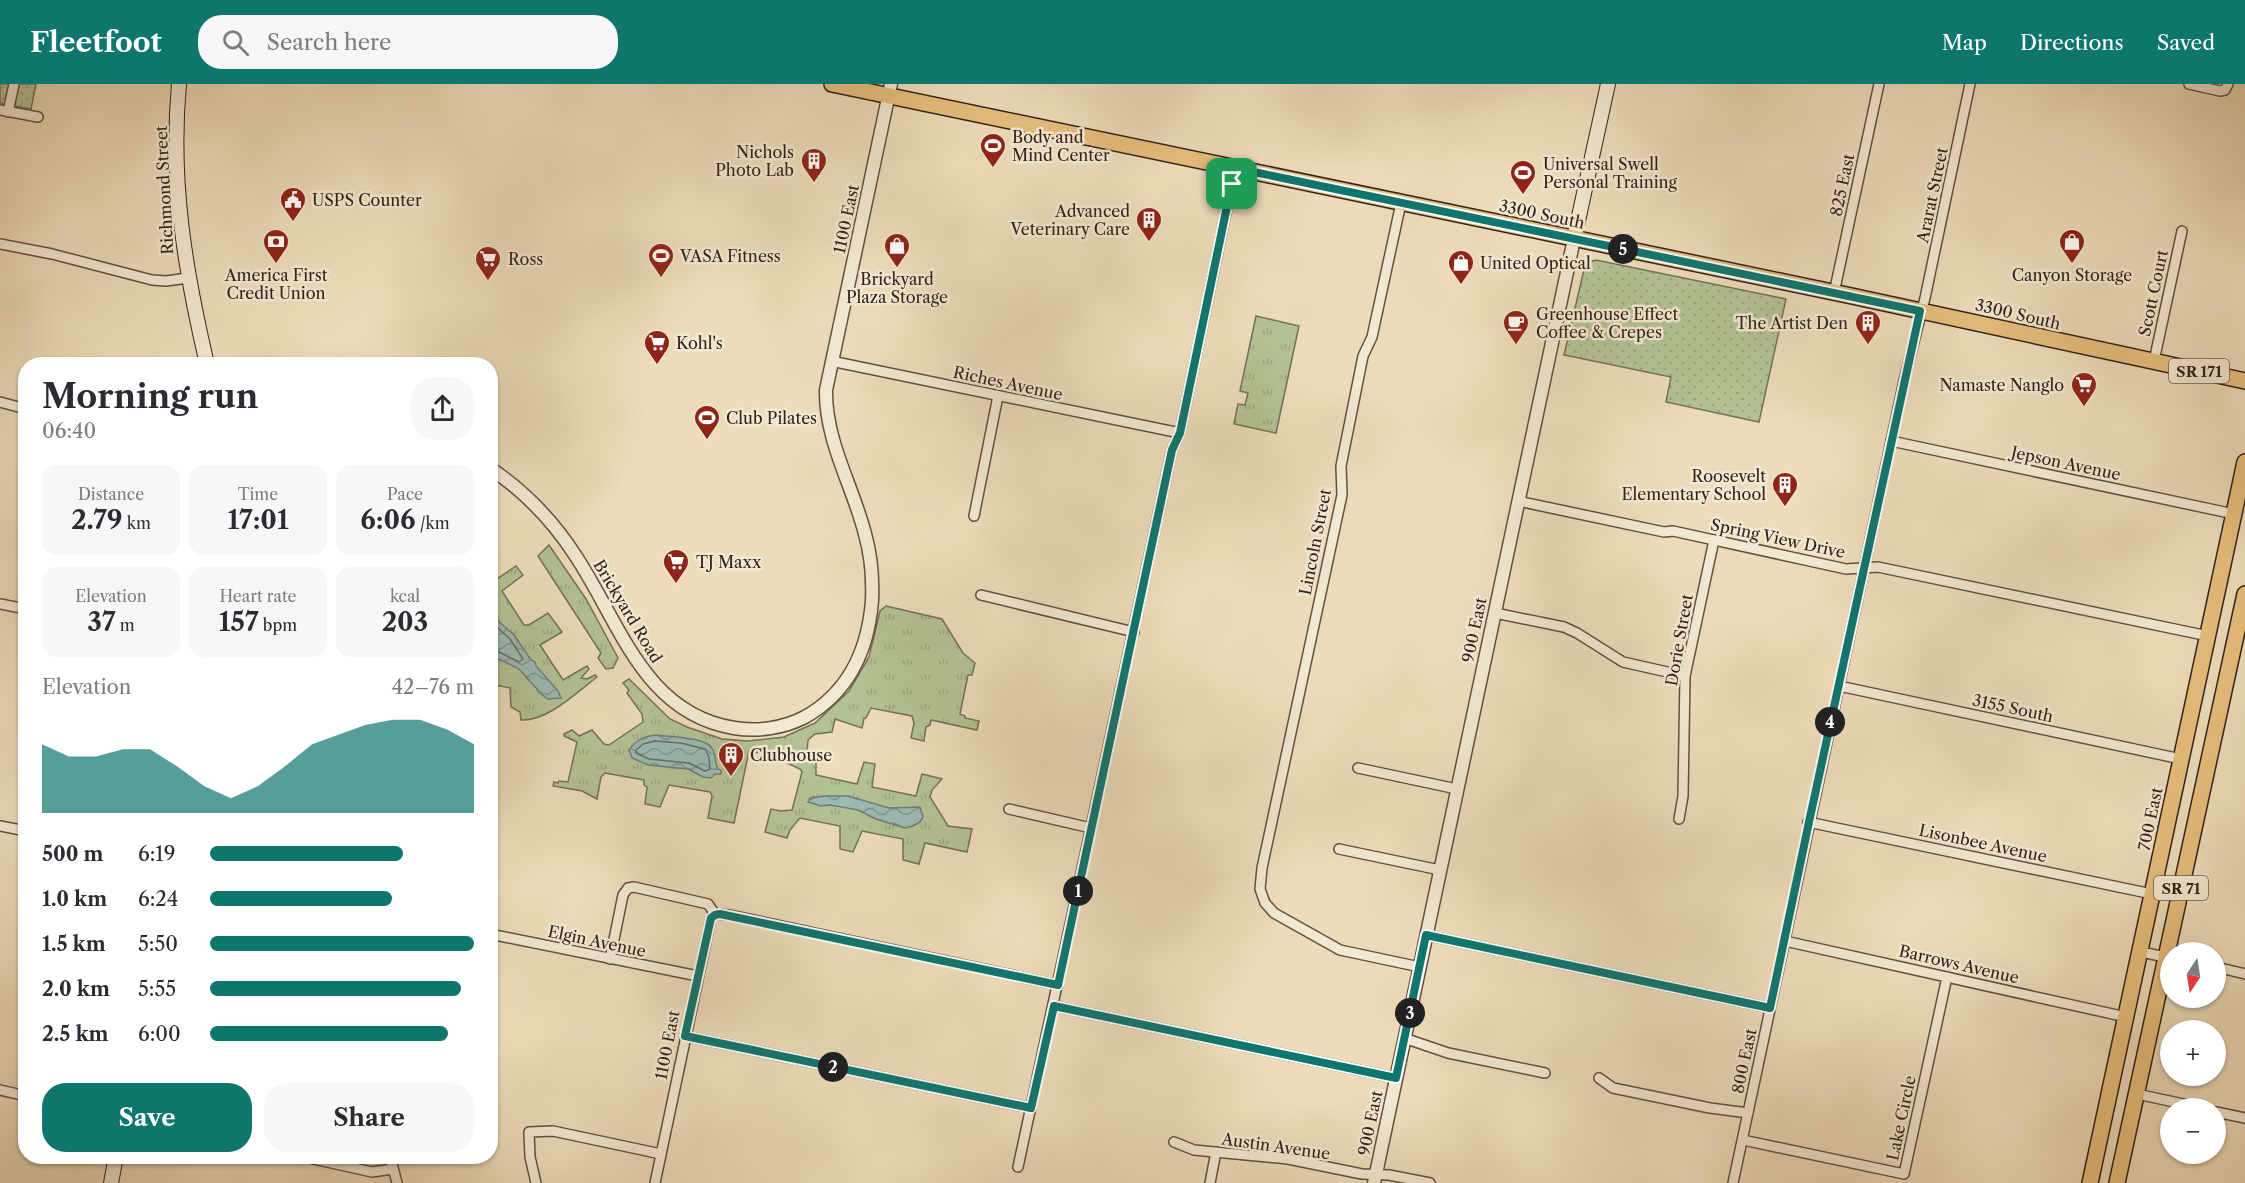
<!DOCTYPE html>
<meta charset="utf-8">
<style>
body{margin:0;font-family:"Libre Caslon Text",serif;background:#f7f7f7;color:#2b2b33;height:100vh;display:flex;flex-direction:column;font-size:22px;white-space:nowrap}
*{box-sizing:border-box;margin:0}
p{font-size:20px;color:#7c7c81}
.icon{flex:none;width:33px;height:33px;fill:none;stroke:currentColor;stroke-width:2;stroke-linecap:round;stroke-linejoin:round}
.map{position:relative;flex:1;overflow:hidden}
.sheet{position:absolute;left:18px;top:273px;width:480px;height:807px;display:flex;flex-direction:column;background:#fff;border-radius:24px;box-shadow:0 2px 4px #0004}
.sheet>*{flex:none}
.needle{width:39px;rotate:192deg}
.controls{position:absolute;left:2160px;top:858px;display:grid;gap:12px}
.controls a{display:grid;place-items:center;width:66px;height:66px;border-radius:50%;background:#fff;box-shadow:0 2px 4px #0004;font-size:30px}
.pin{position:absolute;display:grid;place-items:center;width:51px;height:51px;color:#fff;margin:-26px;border-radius:12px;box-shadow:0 3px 9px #0006}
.km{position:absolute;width:30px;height:30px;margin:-15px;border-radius:50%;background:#222;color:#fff;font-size:16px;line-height:30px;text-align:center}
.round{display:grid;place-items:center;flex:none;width:63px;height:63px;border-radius:24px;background:#f7f7f7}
.headline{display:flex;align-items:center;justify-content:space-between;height:102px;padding:0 24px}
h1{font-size:33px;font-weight:800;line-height:45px}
.figures{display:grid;grid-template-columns:repeat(3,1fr);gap:9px;height:102px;padding:6px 24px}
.figures div{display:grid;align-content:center;border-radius:15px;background:#f7f7f7;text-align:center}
.figures b{font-size:26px;font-weight:800}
.figures small{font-size:16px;font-weight:400}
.figures p{font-size:16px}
.chart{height:168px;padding:12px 24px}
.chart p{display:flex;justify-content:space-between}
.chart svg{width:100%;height:108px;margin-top:6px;fill:#0f766e;opacity:.7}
.primary-button{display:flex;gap:12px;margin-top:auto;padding:12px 24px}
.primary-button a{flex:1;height:69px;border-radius:24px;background:#0f766e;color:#fff;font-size:24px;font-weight:800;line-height:69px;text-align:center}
.primary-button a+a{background:#f7f7f7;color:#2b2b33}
ul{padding:0 24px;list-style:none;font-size:20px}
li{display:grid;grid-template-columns:96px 72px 1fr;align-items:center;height:45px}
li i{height:15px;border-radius:8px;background:#0f766e}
header{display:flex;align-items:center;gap:36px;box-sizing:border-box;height:84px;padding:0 30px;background:#0f766e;color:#fff}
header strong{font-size:28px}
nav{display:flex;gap:33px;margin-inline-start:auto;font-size:21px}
.search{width:420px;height:54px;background:#f7f7f7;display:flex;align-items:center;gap:15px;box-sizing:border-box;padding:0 21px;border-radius:24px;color:#7c7c81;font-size:22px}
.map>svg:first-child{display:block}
.grass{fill:url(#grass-tufts);stroke:#737258;stroke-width:1.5}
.park{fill:url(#park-dots);stroke:#737258;stroke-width:1.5}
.water{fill:url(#water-waves);stroke:#717d77;stroke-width:1.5}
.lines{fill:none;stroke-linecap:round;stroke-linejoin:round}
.shore{stroke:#666e68;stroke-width:1.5}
.minor-casing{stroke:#625043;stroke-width:12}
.tertiary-casing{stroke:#625043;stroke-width:15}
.secondary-casing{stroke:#33221b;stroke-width:16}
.primary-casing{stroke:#33221b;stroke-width:18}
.minor{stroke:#f3e8d2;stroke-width:9}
.tertiary{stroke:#f3e8d2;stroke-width:12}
.secondary{stroke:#f3e8d2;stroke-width:14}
.primary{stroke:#e6be7d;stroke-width:15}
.route-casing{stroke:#fff;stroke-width:12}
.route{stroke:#0f766e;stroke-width:8}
.labels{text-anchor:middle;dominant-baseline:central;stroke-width:5;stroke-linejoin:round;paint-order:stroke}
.shield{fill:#f3e8d2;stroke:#6d5d52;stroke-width:1.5}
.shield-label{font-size:15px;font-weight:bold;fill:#33221b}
.poi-label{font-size:16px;fill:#33221b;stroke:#f3e8d2;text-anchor:start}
.street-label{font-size:16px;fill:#33221b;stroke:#f3e8d2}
</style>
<header>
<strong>Fleetfoot</strong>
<div class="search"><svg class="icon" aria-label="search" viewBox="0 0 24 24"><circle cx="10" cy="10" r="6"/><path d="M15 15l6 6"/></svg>Search here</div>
<nav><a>Map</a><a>Directions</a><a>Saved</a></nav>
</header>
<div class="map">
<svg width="2245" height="1099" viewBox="0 0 2245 1099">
<defs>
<pattern id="grass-tufts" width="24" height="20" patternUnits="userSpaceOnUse" patternTransform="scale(1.5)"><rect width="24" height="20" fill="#b3c294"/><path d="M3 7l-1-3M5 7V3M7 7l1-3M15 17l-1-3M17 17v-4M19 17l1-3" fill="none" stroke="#9aa67f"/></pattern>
<pattern id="park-dots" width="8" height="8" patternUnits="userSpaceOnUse" patternTransform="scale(1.5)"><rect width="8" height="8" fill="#b3c294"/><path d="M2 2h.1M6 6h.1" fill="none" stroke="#9aa67f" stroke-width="1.8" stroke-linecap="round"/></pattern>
<pattern id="water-waves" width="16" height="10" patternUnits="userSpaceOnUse" patternTransform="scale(1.5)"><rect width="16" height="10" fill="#9abab4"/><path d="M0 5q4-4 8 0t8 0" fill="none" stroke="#7e9792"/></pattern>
</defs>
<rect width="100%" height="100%" fill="#eddcba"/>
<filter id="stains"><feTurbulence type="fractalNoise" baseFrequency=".00333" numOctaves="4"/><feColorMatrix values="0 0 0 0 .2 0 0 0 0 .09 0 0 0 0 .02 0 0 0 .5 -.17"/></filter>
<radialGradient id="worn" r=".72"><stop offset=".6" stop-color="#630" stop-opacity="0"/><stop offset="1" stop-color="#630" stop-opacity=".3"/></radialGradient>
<g class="grass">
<path d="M1256 232 1299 242 1276 349 1234 340 1238 320 1245 321 1248 309 1240 307Z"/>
<path d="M549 461 586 515 618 574 613 584 606 585 598 574 601 569 538 472Z"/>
<path d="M516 482 523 491 502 507 524 541H529L548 529 562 548 540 561 563 596 587 582 589 585 581 594 587 595 595 591 597 593C576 609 548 637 521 636L520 628 511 623 510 604 491 600V499Z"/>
<path d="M886 522 942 535 963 569 975 579 972 591H968L960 630 965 632V634L979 637 977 646 931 636 930 641 926 643 924 657 911 654 914 639 912 632 871 624 866 634H864L862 644 835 635 832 648 815 650 808 656 807 668 816 670V691L857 700 864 678 875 680 872 703 916 712 922 690 942 695 932 706 930 713 948 742 972 745 967 768 925 759 919 780 903 776V755L862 747 853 768 840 765V742L800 734 790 746 787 754 765 748 771 725 781 727 792 726 802 688 800 685 783 677 785 670C772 668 761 670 749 667L734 739 708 734 712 712 710 708 669 701 660 723 645 720 647 703 644 701V696L605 689 601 693 597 715 582 707 553 702 554 698 558 699 559 697 568 698 577 658 564 652V650L572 646 579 652 592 646 604 660 609 661 643 638 642 630 627 609 629 606 623 599 629 595 670 635 687 643 722 655 748 657 784 653 815 639 849 607 869 573 880 527Z"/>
</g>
<g class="park">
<path d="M0 0H36L31 25 0 19Z"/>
<path d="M1588 176 1594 177 1596 176 1786 215 1759 338 1666 318 1671 293 1564 271 1586 177Z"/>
</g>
<g class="water">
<path d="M490 531 498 534V537L514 551 531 576 535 578 536 582 558 607 561 614 548 615 538 608 537 605 518 584 496 574 491 575Z"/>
<path d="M656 651C668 653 704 653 711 663 717 670 714 678 718 685L721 686V690H715L711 694 703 693 688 685 648 681 632 674 629 666C636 656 644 652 656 651Z"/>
<path d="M824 712H848L889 724 920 723 923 733 920 738 913 742 905 744 876 735 858 726 830 721 821 722 808 718 810 714Z"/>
</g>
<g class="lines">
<g class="shore">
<path d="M490 537 510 555 523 575 519 578 499 568 490 569"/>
<path d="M655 657 681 659 705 665 709 673 710 685 705 687 689 679 649 675 636 669V666L643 660Z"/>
</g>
<defs>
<g id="minor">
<path d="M2189 0 2220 7 2225 6 2228 0"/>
<path d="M0 26 38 33"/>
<path d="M8 28 14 0"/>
<path d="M1401 119 1372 253 1363 272 1341 382 1342 411 1262 784 1260 805 1265 819 1274 829 1340 866 1420 883"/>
<path d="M0 160 52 170 152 196 166 197 188 194"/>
<path d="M1834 209 1879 0"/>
<path d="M831 277 1180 349"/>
<path d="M2154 277 2182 147"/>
<path d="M0 318 26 325"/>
<path d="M1891 357 2234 430"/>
<path d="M1518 417 1664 448 1673 447 1846 485 1878 483 2208 552"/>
<path d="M974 432 998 312"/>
<path d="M981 511 1134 548"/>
<path d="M0 520 26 525"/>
<path d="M1495 529 1564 543 1577 549 1623 578 1685 592"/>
<path d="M1839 602 2181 675"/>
<path d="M1358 684 1457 705"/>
<path d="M1009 725 1091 744"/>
<path d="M1679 735 1683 712 1685 592 1714 456"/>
<path d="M1808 738 2152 810"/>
<path d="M0 742 26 747"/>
<path d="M1339 765 1440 786"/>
<path d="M715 830 730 831 1058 901"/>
<path d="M490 850 698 892"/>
<path d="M1426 851 1770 924"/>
<path d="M1785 857 2126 933"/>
<path d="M2141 868 2170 874"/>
<path d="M610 875 623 811 628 804 634 803 708 820 715 830"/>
<path d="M2216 883 2245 890"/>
<path d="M1054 922 1396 994"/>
<path d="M685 952 1031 1024"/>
<path d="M1404 954 1448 969 1545 989"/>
<path d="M1599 994 1613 1004 1710 1024 1748 1029"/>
<path d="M0 1006 26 1012"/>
<path d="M2137 1010 2202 1024"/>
<path d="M2216 1028 2245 1034"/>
<path d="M1743 1056 1904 1090 1947 893"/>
<path d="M1174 1058 1194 1066 1288 1075 1362 1090 1389 1091 1430 1099"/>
<path d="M300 1072 372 1088 393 1085"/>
<path d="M390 1072 397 1099"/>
<path d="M1018 1083 1172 366 1180 349 1235 85"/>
<path d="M536 1099 530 1073 529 1048 553 1047 661 1070"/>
<path d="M655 1099 711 834 715 830"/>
<path d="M1210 1099 1216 1068"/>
<path d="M1733 1099 1904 297 1925 214 1970 0"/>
</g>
<g id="tertiary">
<path d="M490 384C524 407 553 437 575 471 620 538 643 629 734 644 757 648 784 644 805 633 849 608 868 566 872 517 873 494 871 471 865 450 853 402 825 357 826 306L891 0"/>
<path d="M1374 1099 1574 155"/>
</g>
<g id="secondary">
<path d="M179 0C170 97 185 186 207 280"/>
<path d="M1574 155 1608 0"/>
<path d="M111 1099 116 1072"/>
</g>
<g id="primary">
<path d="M832 0 1847 211 2245 297"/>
<path d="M2090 1099 2245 378"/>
<path d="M2117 1099 2245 510"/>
</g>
</defs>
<use href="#minor" class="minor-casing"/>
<use href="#tertiary" class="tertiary-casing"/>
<use href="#secondary" class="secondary-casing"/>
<use href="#primary" class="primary-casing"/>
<use href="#minor" class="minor"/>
<use href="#tertiary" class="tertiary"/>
<use href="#secondary" class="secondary"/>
<use href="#primary" class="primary"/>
</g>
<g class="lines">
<defs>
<path id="route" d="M1235 84 1920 227 1809 738 1770 924 1426 851 1396 994 1054 922 1031 1024 685 952 711 834 715 831 720 830 1058 901 1172 366 1180 349Z"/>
</defs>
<use href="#route" class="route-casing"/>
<use href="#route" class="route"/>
</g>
<defs>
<symbol id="stadium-pin" viewBox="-11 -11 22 30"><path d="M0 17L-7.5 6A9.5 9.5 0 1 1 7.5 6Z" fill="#8f2418" stroke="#f3e8d2"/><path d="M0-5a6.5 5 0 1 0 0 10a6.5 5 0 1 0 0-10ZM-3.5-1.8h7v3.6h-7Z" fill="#fff"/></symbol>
<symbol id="building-pin" viewBox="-11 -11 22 30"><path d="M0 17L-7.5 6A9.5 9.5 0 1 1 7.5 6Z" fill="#8f2418" stroke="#f3e8d2"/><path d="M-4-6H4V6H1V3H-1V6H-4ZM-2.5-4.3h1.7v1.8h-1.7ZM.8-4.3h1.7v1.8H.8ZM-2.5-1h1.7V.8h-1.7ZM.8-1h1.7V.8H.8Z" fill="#fff"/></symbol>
<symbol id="civic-pin" viewBox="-11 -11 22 30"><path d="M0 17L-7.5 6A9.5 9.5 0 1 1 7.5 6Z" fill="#8f2418" stroke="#f3e8d2"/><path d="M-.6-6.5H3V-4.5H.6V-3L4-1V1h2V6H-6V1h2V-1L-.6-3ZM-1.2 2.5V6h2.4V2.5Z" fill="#fff"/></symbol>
<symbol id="bank-pin" viewBox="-11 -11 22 30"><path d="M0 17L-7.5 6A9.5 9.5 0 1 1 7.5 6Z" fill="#8f2418" stroke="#f3e8d2"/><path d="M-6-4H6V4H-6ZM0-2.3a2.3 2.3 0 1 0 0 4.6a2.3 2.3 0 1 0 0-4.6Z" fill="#fff"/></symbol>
<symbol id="shop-pin" viewBox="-11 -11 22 30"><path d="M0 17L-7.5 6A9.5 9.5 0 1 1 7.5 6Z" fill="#8f2418" stroke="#f3e8d2"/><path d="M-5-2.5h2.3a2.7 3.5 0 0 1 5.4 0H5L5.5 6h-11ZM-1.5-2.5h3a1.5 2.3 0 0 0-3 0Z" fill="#fff"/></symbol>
<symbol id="supermarket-pin" viewBox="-11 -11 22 30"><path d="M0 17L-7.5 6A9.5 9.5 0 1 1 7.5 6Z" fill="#8f2418" stroke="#f3e8d2"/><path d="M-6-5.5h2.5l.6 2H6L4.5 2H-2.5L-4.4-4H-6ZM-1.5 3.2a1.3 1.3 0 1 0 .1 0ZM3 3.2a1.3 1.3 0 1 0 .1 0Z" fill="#fff"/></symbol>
<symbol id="cafe-pin" viewBox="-11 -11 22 30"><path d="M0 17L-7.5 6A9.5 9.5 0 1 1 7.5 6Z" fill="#8f2418" stroke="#f3e8d2"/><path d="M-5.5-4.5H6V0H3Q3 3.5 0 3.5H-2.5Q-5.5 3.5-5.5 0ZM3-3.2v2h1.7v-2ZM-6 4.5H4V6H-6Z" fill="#fff"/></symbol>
</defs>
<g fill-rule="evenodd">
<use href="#stadium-pin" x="978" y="47" width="30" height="40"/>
<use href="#building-pin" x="799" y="62" width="30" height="40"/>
<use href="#stadium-pin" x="1508" y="74" width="30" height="40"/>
<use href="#civic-pin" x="278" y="101" width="30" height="40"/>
<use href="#building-pin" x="1134" y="121" width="30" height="40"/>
<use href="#bank-pin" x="261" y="143" width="30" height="40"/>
<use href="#shop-pin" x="2057" y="143" width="30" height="40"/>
<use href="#shop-pin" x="882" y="147" width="30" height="40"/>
<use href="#stadium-pin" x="646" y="157" width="30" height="40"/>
<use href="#supermarket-pin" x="473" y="160" width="30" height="40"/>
<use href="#shop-pin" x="1446" y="164" width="30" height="40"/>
<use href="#cafe-pin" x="1501" y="224" width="30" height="40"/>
<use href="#building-pin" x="1853" y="224" width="30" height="40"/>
<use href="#supermarket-pin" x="642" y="244" width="30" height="40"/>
<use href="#supermarket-pin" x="2069" y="286" width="30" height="40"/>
<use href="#stadium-pin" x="692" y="319" width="30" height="40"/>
<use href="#building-pin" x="1770" y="386" width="30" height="40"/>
<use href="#supermarket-pin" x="661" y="463" width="30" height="40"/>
<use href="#building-pin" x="716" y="656" width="30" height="40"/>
</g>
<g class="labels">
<g class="shield">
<rect x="2169" y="275" width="60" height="24" rx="4.5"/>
<rect x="2154" y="792" width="54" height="24" rx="4.5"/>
</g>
<g class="shield-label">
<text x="2199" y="287">SR 171</text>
<text x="2181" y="804">SR 71</text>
</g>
<g class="poi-label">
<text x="1012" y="53">Body and<tspan x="1012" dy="18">Mind Center</tspan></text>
<text x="794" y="68" text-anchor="end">Nichols<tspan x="794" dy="18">Photo Lab</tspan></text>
<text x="1543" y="80">Universal Swell<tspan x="1543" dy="18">Personal Training</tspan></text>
<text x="312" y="116">USPS Counter</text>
<text x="1130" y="127" text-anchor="end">Advanced<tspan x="1130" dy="18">Veterinary Care</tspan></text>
<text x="680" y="172">VASA Fitness</text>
<text x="508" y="175">Ross</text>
<text x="1480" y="179">United Optical</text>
<text x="276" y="191" text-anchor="middle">America First<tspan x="276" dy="18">Credit Union</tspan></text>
<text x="2072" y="191" text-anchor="middle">Canyon Storage</text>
<text x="897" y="195" text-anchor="middle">Brickyard<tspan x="897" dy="18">Plaza Storage</tspan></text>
<text x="1536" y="230">Greenhouse Effect<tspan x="1536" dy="18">Coffee &amp; Crepes</tspan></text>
<text x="1848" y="239" text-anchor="end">The Artist Den</text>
<text x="676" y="259">Kohl's</text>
<text x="2064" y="301" text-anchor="end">Namaste Nanglo</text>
<text x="726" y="334">Club Pilates</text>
<text x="1766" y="392" text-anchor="end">Roosevelt<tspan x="1766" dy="18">Elementary School</tspan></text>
<text x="696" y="478">TJ Maxx</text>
<text x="750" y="671">Clubhouse</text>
</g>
<g class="street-label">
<text transform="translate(1842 101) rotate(-78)">825 East</text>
<text transform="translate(164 106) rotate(-93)">Richmond Street</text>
<text transform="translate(1932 111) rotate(-78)">Ararat Street</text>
<text transform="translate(1542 130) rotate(12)">3300 South</text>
<text transform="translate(846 135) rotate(-78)">1100 East</text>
<text transform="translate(2153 209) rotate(-78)">Scott Court</text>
<text transform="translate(2018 230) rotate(13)">3300 South</text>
<text transform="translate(1008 299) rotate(12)">Riches Avenue</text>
<text transform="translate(2066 379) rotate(12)">Jepson Avenue</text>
<text transform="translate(1778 454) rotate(12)">Spring View Drive</text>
<text transform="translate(1315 458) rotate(-79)">Lincoln Street</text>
<text transform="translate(628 527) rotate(59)">Brickyard Road</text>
<text transform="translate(1474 546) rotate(-78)">900 East</text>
<text transform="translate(1679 556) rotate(-80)">Dorie Street</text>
<text transform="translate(2013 624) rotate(12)">3155 South</text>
<text transform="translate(2150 735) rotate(-78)">700 East</text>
<text transform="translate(1983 759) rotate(12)">Lisonbee Avenue</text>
<text transform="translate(597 857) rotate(12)">Elgin Avenue</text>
<text transform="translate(1959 880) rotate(13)">Barrows Avenue</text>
<text transform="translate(667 961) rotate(-79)">1100 East</text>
<text transform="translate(1744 977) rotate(-78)">800 East</text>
<text transform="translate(1901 1034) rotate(-78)">Lake Circle</text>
<text transform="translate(1370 1039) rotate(-78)">900 East</text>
<text transform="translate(1276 1062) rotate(8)">Austin Avenue</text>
</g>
</g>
<rect width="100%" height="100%" filter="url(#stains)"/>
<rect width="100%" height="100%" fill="url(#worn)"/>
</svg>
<div class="controls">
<a><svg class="needle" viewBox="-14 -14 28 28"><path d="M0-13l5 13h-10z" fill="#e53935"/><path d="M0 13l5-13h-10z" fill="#7c7c81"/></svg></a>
<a>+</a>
<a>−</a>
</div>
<div class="pin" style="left:1232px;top:100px;background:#1e9e55"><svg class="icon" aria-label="arrive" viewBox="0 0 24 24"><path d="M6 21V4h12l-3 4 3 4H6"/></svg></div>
<b class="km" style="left:1078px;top:807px">1</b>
<b class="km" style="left:833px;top:983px">2</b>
<b class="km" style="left:1410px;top:929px">3</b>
<b class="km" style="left:1830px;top:638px">4</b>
<b class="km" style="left:1623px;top:165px">5</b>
<section class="sheet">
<div class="headline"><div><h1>Morning run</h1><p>06:40</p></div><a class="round"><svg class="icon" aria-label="share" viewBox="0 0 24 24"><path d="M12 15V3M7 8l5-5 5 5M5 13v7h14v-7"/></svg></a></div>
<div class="figures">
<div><p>Distance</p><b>2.79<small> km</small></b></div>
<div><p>Time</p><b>17:01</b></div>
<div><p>Pace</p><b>6:06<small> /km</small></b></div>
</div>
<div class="figures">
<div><p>Elevation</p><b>37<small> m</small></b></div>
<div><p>Heart rate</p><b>157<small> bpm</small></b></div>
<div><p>kcal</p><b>203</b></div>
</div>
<div class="chart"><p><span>Elevation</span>42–76 m</p>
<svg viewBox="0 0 160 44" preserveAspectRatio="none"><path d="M0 44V16L10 21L20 21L30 18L40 18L50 25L60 33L70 38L80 33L90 25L100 16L110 12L120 8L130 6L140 6L150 10L160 16V44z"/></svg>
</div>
<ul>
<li><b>500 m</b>6:19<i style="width:73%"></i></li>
<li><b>1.0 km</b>6:24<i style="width:69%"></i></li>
<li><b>1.5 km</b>5:50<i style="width:100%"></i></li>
<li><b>2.0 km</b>5:55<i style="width:95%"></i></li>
<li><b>2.5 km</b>6:00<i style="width:90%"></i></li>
</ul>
<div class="primary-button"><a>Save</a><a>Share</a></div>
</section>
</div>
